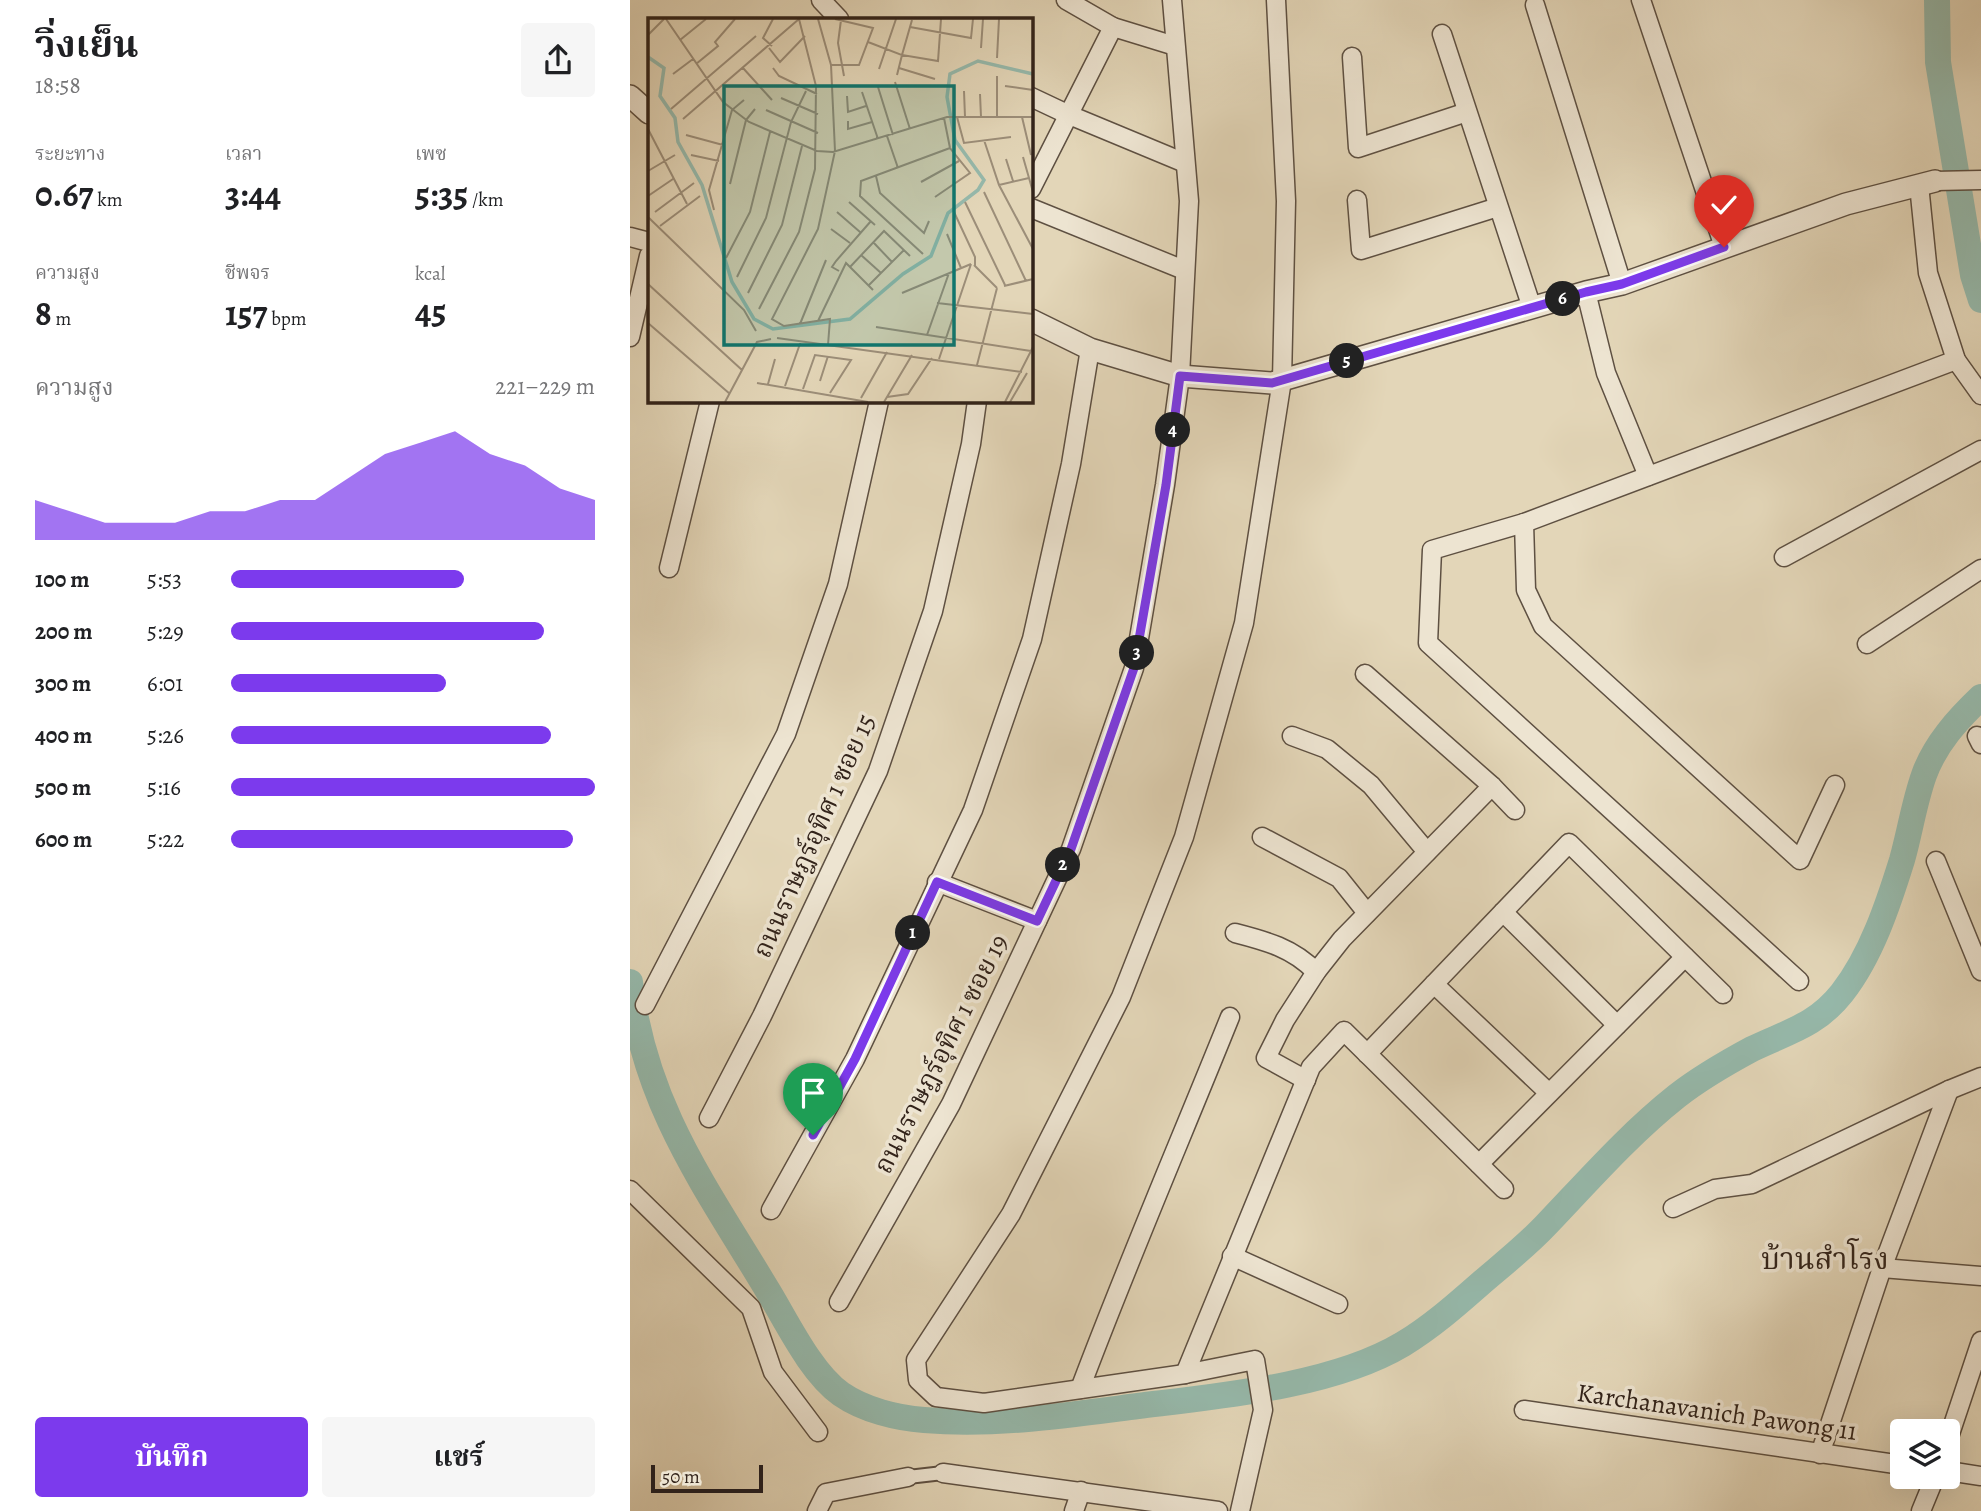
<!DOCTYPE html>
<html lang="th">
<meta charset="utf-8">
<style>
body{margin:0;font-family:Alegreya,"Noto Serif Thai",serif;background:#f6f6f6;color:#202124;height:100vh;display:flex;flex-direction:column;font-size:26px;white-space:nowrap}
*{box-sizing:border-box;margin:0}
p{font-size:23px;color:#757577}
.icon{flex:none;width:38px;height:38px;fill:none;stroke:currentColor;stroke-width:2;stroke-linecap:round;stroke-linejoin:round}
.map{position:relative;flex:1;overflow:hidden}
.sheet{display:flex;flex-direction:column;background:#fff;width:630px}
.sheet>*{flex:none}
.fabs{position:absolute;left:1260px;top:1419px;display:grid;gap:14px}
.fabs a{display:grid;place-items:center;width:70px;height:70px;border-radius:7px;background:#fff;box-shadow:0 7px 28px #0002;font-size:35px}
.scale{position:absolute;left:21px;bottom:18px;width:112px;box-sizing:border-box;padding-left:7px;border:4px solid #32231a;border-top:0;font-size:19px;line-height:24px;white-space:nowrap;color:#32231a;-webkit-text-stroke:5px #ede4d1;paint-order:stroke}
.pin{position:absolute;display:grid;place-items:center;width:60px;height:60px;color:#fff;margin:-72px -30px;border-radius:50% 50% 50% 0;rotate:-45deg;box-shadow:0 0 7px #0007}
.pin .icon{rotate:45deg}
.km{position:absolute;width:35px;height:35px;margin:-18px;border-radius:50%;background:#222;color:#fff;font-size:19px;line-height:35px;text-align:center}
.round{display:grid;place-items:center;flex:none;width:74px;height:74px;border-radius:7px;background:#f6f6f6}
.overview{display:flex;align-items:center;justify-content:space-between;height:119px;padding:0 35px}
h1{font-size:38px;font-weight:700;line-height:52px}
.stats{display:grid;grid-template-columns:repeat(3,1fr);gap:10px;height:119px;padding:7px 35px}
.stats div{display:grid;align-content:center}
.stats b{font-size:35px;font-weight:700}
.stats small{font-size:19px;font-weight:400}
.stats p{font-size:19px}
.chart{height:196px;padding:14px 35px}
.chart p{display:flex;justify-content:space-between}
.chart svg{width:100%;height:126px;margin-top:7px;fill:#7c3aed;opacity:.7}
.cta{display:flex;gap:14px;margin-top:auto;padding:14px 35px}
.cta a{flex:1;height:80px;border-radius:7px;background:#7c3aed;color:#fff;font-size:28px;font-weight:700;line-height:80px;text-align:center}
.cta a+a{background:#f6f6f6;color:#202124}
ul{padding:0 35px;list-style:none;font-size:23px}
li{display:grid;grid-template-columns:112px 84px 1fr;align-items:center;height:52px}
li i{height:18px;border-radius:9px;background:#7c3aed}
main{display:flex;flex:1;min-height:0}
.map>svg:first-child{display:block}
.lines{fill:none;stroke-linecap:round;stroke-linejoin:round}
.river{stroke:#96b9ab;stroke-width:26}
.pedestrian-casing{stroke:#5e5042;stroke-width:16}
.minor-casing{stroke:#5e5042;stroke-width:21}
.tertiary-casing{stroke:#5e5042;stroke-width:24}
.pedestrian{stroke:#ede4d1;stroke-width:12}
.minor{stroke:#ede4d1;stroke-width:18}
.tertiary{stroke:#ede4d1;stroke-width:21}
.route-casing{stroke:#fff;stroke-width:14}
.route{stroke:#7c3aed;stroke-width:9}
.labels{text-anchor:middle;dominant-baseline:central;stroke-width:7;stroke-linejoin:round;paint-order:stroke}
.street-label{font-size:26px;fill:#32231a;stroke:#ede4d1}
.quarter-label{font-size:30px;fill:#32231a;stroke:#ede4d1}
.inset-river{fill:none;stroke:#96b9ab;stroke-width:3.5}
.inset-road{fill:none;stroke:#9c8e79;stroke-width:2}
.view{fill:#0f766e;fill-opacity:0.15;stroke:#0f766e;stroke-width:3.5}
.inset-edge{fill:none;stroke:#32231a;stroke-width:3.5}
</style>
<main>
<section class="sheet">
<div class="overview"><div><h1>วิ่งเย็น</h1><p>18:58</p></div><a class="round"><svg class="icon" aria-label="share" viewBox="0 0 24 24"><path d="M12 15V3M7 8l5-5 5 5M5 13v7h14v-7"/></svg></a></div>
<div class="stats">
<div><p>ระยะทาง</p><b>0.67<small> km</small></b></div>
<div><p>เวลา</p><b>3:44</b></div>
<div><p>เพซ</p><b>5:35<small> /km</small></b></div>
</div>
<div class="stats">
<div><p>ความสูง</p><b>8<small> m</small></b></div>
<div><p>ชีพจร</p><b>157<small> bpm</small></b></div>
<div><p>kcal</p><b>45</b></div>
</div>
<div class="chart"><p><span>ความสูง</span>221–229 m</p>
<svg viewBox="0 0 160 44" preserveAspectRatio="none"><path d="M0 44V30L10 34L20 38L30 38L40 38L50 34L60 34L70 30L80 30L90 22L100 14L110 10L120 6L130 14L140 18L150 26L160 30V44z"/></svg>
</div>
<ul>
<li><b>100 m</b>5:53<i style="width:64%"></i></li>
<li><b>200 m</b>5:29<i style="width:86%"></i></li>
<li><b>300 m</b>6:01<i style="width:59%"></i></li>
<li><b>400 m</b>5:26<i style="width:88%"></i></li>
<li><b>500 m</b>5:16<i style="width:100%"></i></li>
<li><b>600 m</b>5:22<i style="width:94%"></i></li>
</ul>
<div class="cta"><a>บันทึก</a><a>แชร์</a></div>
</section>
<div class="map">
<svg width="1351" height="1511" viewBox="0 0 1351 1511">
<rect width="100%" height="100%" fill="#e3d6b8"/>
<filter id="stains"><feTurbulence type="fractalNoise" baseFrequency=".00286" numOctaves="4"/><feColorMatrix values="0 0 0 0 .2 0 0 0 0 .09 0 0 0 0 .02 0 0 0 .5 -.17"/></filter>
<radialGradient id="worn" r=".72"><stop offset=".6" stop-color="#630" stop-opacity="0"/><stop offset="1" stop-color="#630" stop-opacity=".3"/></radialGradient>
<g class="lines">
<g class="river">
<path d="M1307 0 1308 62 1343 275 1351 300"/>
<path d="M0 982C15 1107 76 1187 138 1291 157 1322 181 1373 211 1394 234 1410 267 1418 294 1420 366 1426 438 1415 508 1406 590 1396 703 1386 773 1344 801 1327 825 1306 850 1284 872 1265 895 1247 915 1226 958 1181 999 1134 1047 1096 1070 1078 1096 1063 1122 1049 1157 1032 1186 1026 1212 993 1241 956 1258 905 1272 860 1280 832 1284 803 1294 775 1305 744 1328 719 1351 697"/>
</g>
<defs>
<path id="pedestrian" d="M278 1477 313 1473"/>
<g id="minor">
<path d="M191 0 209 19"/>
<path d="M436 0 483 27 545 46"/>
<path d="M1011 0 1094 247"/>
<path d="M905 5 992 284"/>
<path d="M812 34 902 308"/>
<path d="M722 57 728 148 837 112"/>
<path d="M401 97 437 114 555 163"/>
<path d="M1305 181 1351 180"/>
<path d="M1289 185 1298 273 1326 360 1351 395"/>
<path d="M401 189 483 27"/>
<path d="M727 200 731 250 868 207"/>
<path d="M401 208 554 270"/>
<path d="M0 237 19 242"/>
<path d="M956 292 976 373 1018 476"/>
<path d="M0 337 19 256"/>
<path d="M894 523 896 590 913 626 1170 860 1205 785"/>
<path d="M1154 557 1351 450"/>
<path d="M39 568 80 401"/>
<path d="M1237 644 1351 569"/>
<path d="M735 674 862 786 885 810"/>
<path d="M662 736 697 749 741 785 797 852"/>
<path d="M1347 736 1351 744"/>
<path d="M632 837 709 878 737 913"/>
<path d="M1306 861 1351 971"/>
<path d="M307 882 407 921"/>
<path d="M873 912 987 1025"/>
<path d="M605 933C636 941 663 948 686 972"/>
<path d="M1169 981 798 643 802 550 894 523 1326 360"/>
<path d="M804 984 919 1093"/>
<path d="M15 1005 156 734 208 584 249 401"/>
<path d="M737 1054 939 843 1093 994"/>
<path d="M676 1080 636 1058 655 1020 686 972 712 939 862 786"/>
<path d="M79 1118 132 1016 248 771 303 611 341 444 347 401"/>
<path d="M849 1164 1055 957"/>
<path d="M0 1190 121 1308 143 1372 188 1432"/>
<path d="M1043 1208 1085 1189 1122 1184 1319 1090 1351 1077"/>
<path d="M141 1210 225 1059 343 810 402 639 441 464 460 349"/>
<path d="M602 1256 708 1304"/>
<path d="M1252 1268 1351 1276"/>
<path d="M209 1302 321 1104 441 849 504 668 535 485 550 376 559 201 542 0"/>
<path d="M555 1374 681 1067 714 1031 874 1189"/>
<path d="M450 1389C497 1264 550 1141 600 1017"/>
<path d="M894 1410 1272 1465"/>
<path d="M1318 1440 1351 1341"/>
<path d="M1190 1454 1252 1268 1319 1090"/>
<path d="M1318 1471 1351 1476"/>
<path d="M313 1473 588 1511"/>
<path d="M187 1511 196 1493 278 1477"/>
<path d="M444 1511 451 1491"/>
<path d="M610 1511 633 1410 625 1360 555 1374 354 1403 306 1397 288 1380 286 1360 381 1214 491 997 554 837 614 623 652 380 656 201 646 0"/>
<path d="M1291 1511 1305 1477"/>
</g>
<g id="tertiary">
<path d="M0 96 19 113"/>
<path d="M401 320 460 349 550 376 642 383 956 292 992 284 1216 204 1305 181"/>
</g>
</defs>
<use href="#pedestrian" class="pedestrian-casing"/>
<use href="#minor" class="minor-casing"/>
<use href="#tertiary" class="tertiary-casing"/>
<use href="#pedestrian" class="pedestrian"/>
<use href="#minor" class="minor"/>
<use href="#tertiary" class="tertiary"/>
</g>
<g class="lines">
<defs>
<path id="route" d="M183 1135 225 1059 307 882 407 921 441 849 504 668 536 485 550 376 642 383 956 292 992 284 1094 247"/>
</defs>
<use href="#route" class="route-casing"/>
<use href="#route" class="route"/>
</g>
<g class="labels">
<g class="street-label">
<text transform="translate(184 836) rotate(-66)">ถนนราษฎร์อุทิศ 1 ซอย 15</text>
<text transform="translate(311 1054) rotate(-63)">ถนนราษฎร์อุทิศ 1 ซอย 19</text>
<text transform="translate(1087 1412) rotate(8)">Karchanavanich Pawong 11</text>
</g>
<g class="quarter-label">
<text x="1195" y="1259">บ้านสำโรง</text>
</g>
</g>
<g transform="translate(18 18)">
<rect width="385" height="385" fill="#e3d6b8"/>
<path class="inset-river" d="M0 39 16 50 12 78 27 100 30 124 54 167 84 264 106 301 125 311 202 301 255 256 283 238 300 195 330 172 336 162 307 122 299 79 302 56 330 43 385 56"/>
<path class="inset-road" d="M18 1 75 84 101 104 169 133 185 134 299 99H385M170 1 183 47 187 133 170 211 124 301 136 308 182 301 180 327M193 2 190 25 196 58M264 2 254 37 290 43 293 1M262 9 323 20 325 1M0 17 16 1M32 22 58 1M220 24 254 37 249 57M124 28 115 20 125 1M121 30 132 44 157 18M333 30 335 1M349 40 351 1M48 46 70 28 67 24 87 1M183 47H211L225 10 187 1M95 50 124 82M125 50 131 58 169 76M251 50 287 61M231 51 248 1M25 56 45 41M349 58V98M247 64 262 111M357 68 385 72M230 69 245 117M316 73 317 99M214 74 230 121M332 76 333 99M199 78 200 94 218 88M133 80 170 96M23 91 108 18M118 92 170 115M309 99 316 125 363 119M374 99 383 137M35 101 151 1M200 103V111L224 104M0 111 39 186M38 117 75 127M239 118 250 150M336 122 351 167 385 231M43 137 71 143M375 139 385 174M358 141 365 163M0 153 27 137M228 158 232 175 276 215 281 203M273 164 311 143M82 166 98 102 107 91M351 167 381 160M336 174 378 263M0 178 25 161M287 179 322 155 302 130 296 100M201 184 227 207M317 184 357 267M66 192 61 172 84 92 96 82M7 194 46 165M189 194 212 214M306 194 327 239V248M0 199 96 292 108 313M12 208 52 178M183 211 202 225M299 216 313 250M225 224 244 244M275 236 212 178 213 163 302 130M213 237 233 255M78 240 102 194 122 114M326 247 349 270M202 249 236 213 262 238M191 253 184 249 188 243 223 203M89 259 118 200 143 104 158 73M0 266 94 352M221 267 256 232M356 268 385 261M100 275 134 207 154 128M254 275 323 246M289 285 385 296M111 291 151 214 167 151 168 68 151 1M170 303 198 245 225 272M0 305 82 376M152 306 178 242M228 309 383 333M279 317 301 255M129 320 374 354M291 341 323 246M329 347 349 270M172 363 180 338M109 365 220 384M120 366 127 341M137 368 153 323M155 371 167 337 203 342 182 375M239 379 260 376 284 340M213 380 239 334M77 384 109 324 123 321M236 384 264 337M357 384 385 329M362 384 379 355"/>
<path class="view" d="M76 68H306V327H76Z"/>
<rect width="385" height="385" class="inset-edge"/>
</g>
<rect width="100%" height="100%" filter="url(#stains)"/>
<rect width="100%" height="100%" fill="url(#worn)"/>
</svg>
<div class="fabs">
<a><svg class="icon" aria-label="layers" viewBox="0 0 24 24"><path d="M12 4l9 5-9 5-9-5zM3 14l9 5 9-5"/></svg></a>
</div>
<div class="scale">50 m</div>
<div class="pin" style="left:183px;top:1135px;background:#1e9e55"><svg class="icon" aria-label="arrive" viewBox="0 0 24 24"><path d="M6 21V4h12l-3 4 3 4H6"/></svg></div>
<div class="pin" style="left:1094px;top:247px;background:#d93025"><svg class="icon" aria-label="check" viewBox="0 0 24 24"><path d="M5 12l5 5 9-10"/></svg></div>
<b class="km" style="left:283px;top:933px">1</b>
<b class="km" style="left:433px;top:865px">2</b>
<b class="km" style="left:507px;top:653px">3</b>
<b class="km" style="left:543px;top:430px">4</b>
<b class="km" style="left:717px;top:361px">5</b>
<b class="km" style="left:933px;top:299px">6</b>
</div>
</main>
